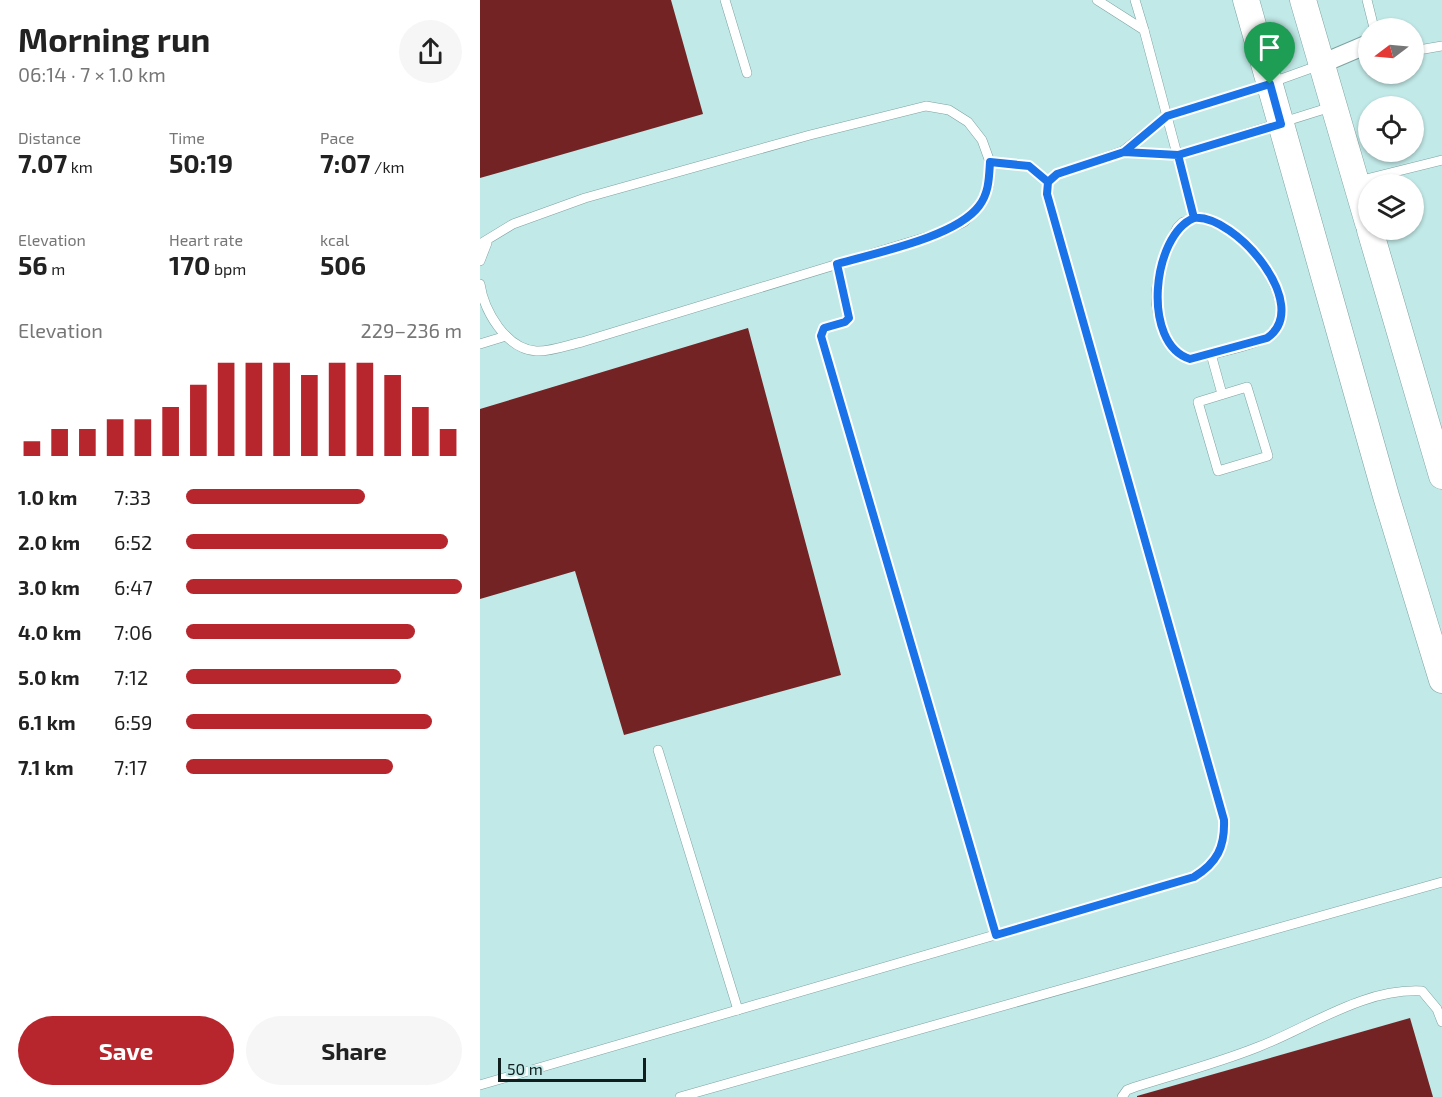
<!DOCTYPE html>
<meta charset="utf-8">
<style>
body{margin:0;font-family:"Exo 2",sans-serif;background:#f6f6f6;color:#222;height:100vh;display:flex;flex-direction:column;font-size:22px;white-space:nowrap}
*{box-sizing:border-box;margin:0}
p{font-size:20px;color:#767676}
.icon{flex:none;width:33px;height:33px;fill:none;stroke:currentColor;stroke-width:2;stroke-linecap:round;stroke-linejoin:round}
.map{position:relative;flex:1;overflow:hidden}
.panel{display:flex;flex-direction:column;background:#fff;width:480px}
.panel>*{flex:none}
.needle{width:39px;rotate:254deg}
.controls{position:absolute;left:878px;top:18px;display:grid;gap:12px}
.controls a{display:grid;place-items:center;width:66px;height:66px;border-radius:50%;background:#fff;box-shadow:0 2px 4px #0004;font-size:30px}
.scale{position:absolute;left:18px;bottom:15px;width:148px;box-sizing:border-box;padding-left:6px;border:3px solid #101f1e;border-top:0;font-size:16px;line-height:21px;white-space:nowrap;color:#101f1e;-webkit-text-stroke:4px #c1e9e7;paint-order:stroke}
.pin{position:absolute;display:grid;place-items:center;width:51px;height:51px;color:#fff;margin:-62px -26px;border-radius:50% 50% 50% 0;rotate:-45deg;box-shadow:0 0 6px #0007}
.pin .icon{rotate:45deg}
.round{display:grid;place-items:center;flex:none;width:63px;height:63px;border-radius:32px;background:#f6f6f6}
.overview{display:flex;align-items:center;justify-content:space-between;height:102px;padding:0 18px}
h1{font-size:33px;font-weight:700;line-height:45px}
.stats{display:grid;grid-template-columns:repeat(3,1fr);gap:9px;height:102px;padding:6px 18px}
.stats div{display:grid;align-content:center}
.stats b{font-size:26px;font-weight:700}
.stats small{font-size:16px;font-weight:400}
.stats p{font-size:16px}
.chart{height:168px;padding:12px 18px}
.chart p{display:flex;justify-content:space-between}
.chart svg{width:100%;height:108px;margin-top:6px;stroke:#b7262d;stroke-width:6}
.primary-button{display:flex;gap:12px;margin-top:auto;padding:12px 18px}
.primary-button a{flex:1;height:69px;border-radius:36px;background:#b7262d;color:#fff;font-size:24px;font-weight:700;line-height:69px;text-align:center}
.primary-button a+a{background:#f6f6f6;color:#222}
ul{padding:0 18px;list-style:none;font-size:20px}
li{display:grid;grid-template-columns:96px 72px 1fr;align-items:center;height:45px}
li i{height:15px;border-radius:8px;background:#b7262d}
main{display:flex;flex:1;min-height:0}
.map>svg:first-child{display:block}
.building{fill:#732323}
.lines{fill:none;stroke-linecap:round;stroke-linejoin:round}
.lane-casing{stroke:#7ca3a1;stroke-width:10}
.street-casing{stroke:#7ca3a1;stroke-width:20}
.secondary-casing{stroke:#7ca3a1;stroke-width:27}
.lane{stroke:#fff;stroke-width:9}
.street{stroke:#fff;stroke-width:18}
.secondary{stroke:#fff;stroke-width:26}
.route-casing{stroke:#fff;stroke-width:12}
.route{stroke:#1a73e8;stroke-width:8}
</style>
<main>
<section class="panel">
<div class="overview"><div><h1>Morning run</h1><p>06:14 · 7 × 1.0 km</p></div><a class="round"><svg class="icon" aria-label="share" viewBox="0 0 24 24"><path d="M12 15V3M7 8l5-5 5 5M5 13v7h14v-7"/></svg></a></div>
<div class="stats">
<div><p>Distance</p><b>7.07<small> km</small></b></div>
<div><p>Time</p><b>50:19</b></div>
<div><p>Pace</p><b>7:07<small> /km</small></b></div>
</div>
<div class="stats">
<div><p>Elevation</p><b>56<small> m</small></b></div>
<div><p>Heart rate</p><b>170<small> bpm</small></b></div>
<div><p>kcal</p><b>506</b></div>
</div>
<div class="chart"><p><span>Elevation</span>229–236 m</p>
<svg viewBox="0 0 160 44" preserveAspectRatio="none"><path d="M5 44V38M15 44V33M25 44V33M35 44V29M45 44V29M55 44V24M65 44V15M75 44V6M85 44V6M95 44V6M105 44V11M115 44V6M125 44V6M135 44V11M145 44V24M155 44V33"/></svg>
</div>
<ul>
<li><b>1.0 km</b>7:33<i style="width:65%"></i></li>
<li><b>2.0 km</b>6:52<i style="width:95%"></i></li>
<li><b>3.0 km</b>6:47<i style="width:100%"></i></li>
<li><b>4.0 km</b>7:06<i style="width:83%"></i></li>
<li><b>5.0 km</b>7:12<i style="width:78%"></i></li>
<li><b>6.1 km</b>6:59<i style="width:89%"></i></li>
<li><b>7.1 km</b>7:17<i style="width:75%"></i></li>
</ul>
<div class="primary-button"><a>Save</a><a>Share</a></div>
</section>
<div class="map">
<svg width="962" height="1097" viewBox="0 0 962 1097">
<rect width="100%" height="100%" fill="#c1e9e7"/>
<g class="building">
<path d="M0 0H191L223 114 0 178Z"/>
<path d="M268 328 361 675 144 735 95 571 0 599V409Z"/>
<path d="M930 1018 953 1097H657V1096Z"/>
</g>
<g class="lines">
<defs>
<g id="lane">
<path d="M245 0 267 73"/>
<path d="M617 0 664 30 714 218"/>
<path d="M655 0 664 30"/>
<path d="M887 0 894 28"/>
<path d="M933 51 962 46"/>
<path d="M643 151 698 155 851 107"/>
<path d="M510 162 549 166 568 182"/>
<path d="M878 181 962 160"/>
<path d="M722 217C758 230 789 261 799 298 802 309 803 323 794 333 783 344 727 355 710 359 685 351 673 310 677 286 679 267 689 246 697 228L703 222Z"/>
<path d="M0 244 33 224 105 198 330 135 446 106 469 110 488 122 502 140 510 162 509 185 500 205 484 222 463 232 102 342C88 345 70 352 56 351 26 349 4 311 0 284"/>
<path d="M0 261 7 243"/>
<path d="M357 264 369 318 365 322 344 328 341 336 516 935"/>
<path d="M0 344 26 336"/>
<path d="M731 354 742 394"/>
<path d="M767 387 788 456 738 471 718 402Z"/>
<path d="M178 750 258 1010"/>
<path d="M0 1085 714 877C737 863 745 848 744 821L567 194 568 182 577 174 643 151 687 116 776 88 840 65"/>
<path d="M200 1097 962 882"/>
<path d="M642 1097 647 1090 655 1087C696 1074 738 1063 778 1047 830 1027 883 988 942 991L957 1009 962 1022"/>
</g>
<path id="street" d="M841 64 888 44"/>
<g id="secondary">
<path d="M766 0 906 496 962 680"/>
<path d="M823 0 888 223"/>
<path d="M890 230 962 476"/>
</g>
</defs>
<use href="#lane" class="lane-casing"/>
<use href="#street" class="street-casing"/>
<use href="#secondary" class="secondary-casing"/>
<use href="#lane" class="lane"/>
<use href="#street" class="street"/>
<use href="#secondary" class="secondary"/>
</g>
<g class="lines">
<defs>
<path id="route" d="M790 84 687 116 644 152 577 174 568 182 549 166 510 162C509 178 509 193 499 206 476 237 395 253 357 264L369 318 365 322 344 328 341 336 516 935 714 877C737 863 745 847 744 820L567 194 568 182 577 174 644 152 698 155 714 218C672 235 661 344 710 359L787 338C834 306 755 214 714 218L698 155 801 124 790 84"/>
</defs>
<use href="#route" class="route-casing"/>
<use href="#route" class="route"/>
</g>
</svg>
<div class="controls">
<a><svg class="needle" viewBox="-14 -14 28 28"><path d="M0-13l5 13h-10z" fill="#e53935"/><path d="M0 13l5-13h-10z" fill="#767676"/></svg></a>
<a><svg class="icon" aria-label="locate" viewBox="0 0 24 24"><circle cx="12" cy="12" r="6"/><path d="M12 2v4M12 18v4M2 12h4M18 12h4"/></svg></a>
<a><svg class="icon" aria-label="layers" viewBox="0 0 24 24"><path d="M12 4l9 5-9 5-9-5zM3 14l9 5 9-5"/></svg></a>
</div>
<div class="scale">50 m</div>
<div class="pin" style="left:790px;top:84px;background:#1e9e55"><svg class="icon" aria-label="arrive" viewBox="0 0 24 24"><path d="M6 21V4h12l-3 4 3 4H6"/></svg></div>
</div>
</main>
